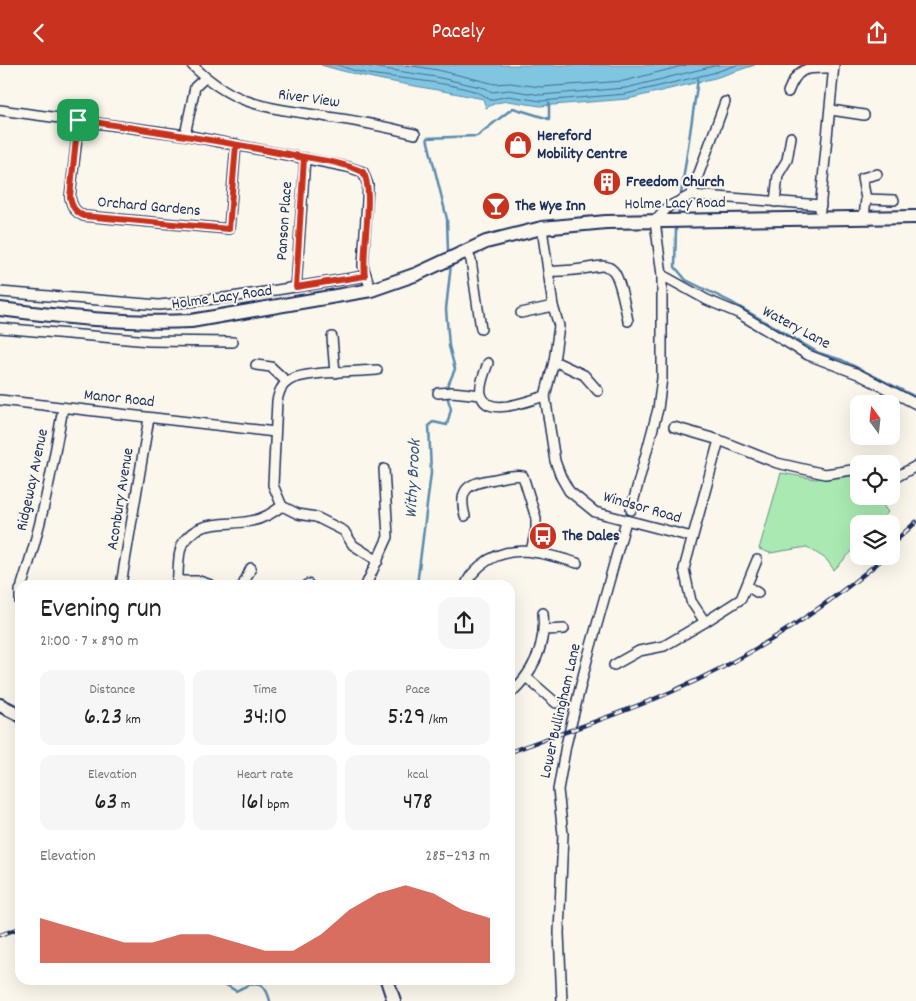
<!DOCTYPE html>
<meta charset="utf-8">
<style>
body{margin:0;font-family:Dekko,sans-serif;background:#f6f6f6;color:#222;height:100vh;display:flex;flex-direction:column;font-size:19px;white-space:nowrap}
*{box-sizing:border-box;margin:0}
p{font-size:16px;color:#767676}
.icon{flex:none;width:28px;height:28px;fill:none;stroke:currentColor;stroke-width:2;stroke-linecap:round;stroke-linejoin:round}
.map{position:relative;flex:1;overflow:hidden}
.side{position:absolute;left:15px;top:515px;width:500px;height:405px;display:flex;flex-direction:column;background:#fff;border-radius:15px;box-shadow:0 5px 20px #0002}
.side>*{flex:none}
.needle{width:32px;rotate:345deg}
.buttons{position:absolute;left:850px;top:330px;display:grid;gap:10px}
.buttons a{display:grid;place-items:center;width:50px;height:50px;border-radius:10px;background:#fff;box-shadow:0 5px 20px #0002;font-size:25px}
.pin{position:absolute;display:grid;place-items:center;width:42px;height:42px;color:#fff;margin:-21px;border-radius:10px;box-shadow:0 2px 8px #0006}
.round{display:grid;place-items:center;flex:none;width:52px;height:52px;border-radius:15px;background:#f6f6f6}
.summary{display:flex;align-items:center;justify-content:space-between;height:85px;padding:0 25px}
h1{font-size:28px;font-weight:600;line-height:38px}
.figures{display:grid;grid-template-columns:repeat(3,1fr);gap:8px;height:85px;padding:5px 25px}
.figures div{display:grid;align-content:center;border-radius:12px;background:#f6f6f6;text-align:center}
.figures b{font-size:25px;font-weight:600}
.figures small{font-size:14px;font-weight:400}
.figures p{font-size:14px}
.chart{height:140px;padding:10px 25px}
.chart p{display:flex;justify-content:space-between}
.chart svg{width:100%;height:90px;margin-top:5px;fill:#c8321e;opacity:.7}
header{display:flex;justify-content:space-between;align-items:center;height:65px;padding:0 25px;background:#c8321e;color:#fff;font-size:22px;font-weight:600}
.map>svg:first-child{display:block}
.green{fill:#aaeab2;stroke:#628c88}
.water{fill:#80c6e1;stroke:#588aad}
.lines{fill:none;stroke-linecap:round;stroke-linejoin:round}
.shore{stroke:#436b92;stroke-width:1}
.stream{stroke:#588aad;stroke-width:2.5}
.street-casing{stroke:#1b2f5e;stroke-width:12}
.secondary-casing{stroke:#1b2f5e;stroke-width:16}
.street{stroke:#fbf7ec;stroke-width:9}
.secondary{stroke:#fbf7ec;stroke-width:12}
.rail-casing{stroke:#1b2f5e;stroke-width:4.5}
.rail{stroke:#fbf7ec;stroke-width:2.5;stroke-dasharray:8;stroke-linecap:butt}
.route-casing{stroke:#fff;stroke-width:10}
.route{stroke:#c8321e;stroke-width:6}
.labels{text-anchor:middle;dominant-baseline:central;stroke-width:4;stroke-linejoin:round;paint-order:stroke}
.street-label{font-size:16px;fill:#1b2f5e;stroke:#fbf7ec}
.poi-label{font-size:16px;font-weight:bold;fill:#1b2f5e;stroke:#fbf7ec;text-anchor:start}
.water-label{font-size:18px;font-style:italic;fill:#34557f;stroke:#fbf7ec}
</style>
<header><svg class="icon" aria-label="back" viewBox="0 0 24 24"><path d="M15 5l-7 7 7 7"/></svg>Pacely<svg class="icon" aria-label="share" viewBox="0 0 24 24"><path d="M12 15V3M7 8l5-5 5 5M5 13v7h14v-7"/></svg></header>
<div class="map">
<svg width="916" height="936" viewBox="0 0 916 936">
<rect width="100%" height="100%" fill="#fbf7ec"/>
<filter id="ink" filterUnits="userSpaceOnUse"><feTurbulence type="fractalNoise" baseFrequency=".02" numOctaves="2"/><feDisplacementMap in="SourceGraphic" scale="10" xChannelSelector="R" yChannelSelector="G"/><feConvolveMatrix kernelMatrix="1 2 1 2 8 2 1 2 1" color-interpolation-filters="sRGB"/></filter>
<g filter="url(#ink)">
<path class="green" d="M781 408 815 414 859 410V431L885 432 884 442 888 447 878 459H859V479L834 505 826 494 807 482 770 488 759 484Z"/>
<path class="water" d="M321 0H755L715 13 628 34 540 41 508 36 496 38 486 43 483 34C428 22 374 16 321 0Z"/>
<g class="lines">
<g class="shore">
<path d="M338 0C346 3 355 6 364 8 388 13 476 18 490 35L508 31 541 36 626 29 713 8 737 0"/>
<path d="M359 0 436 12 485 23 492 27 509 25 541 30 626 23 718 0"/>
<path d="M406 0 438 5 495 19 510 18 541 22 624 16 686 0"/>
</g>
<g class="stream">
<path d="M681 129 698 14"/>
<path d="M678 151 679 142"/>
<path d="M676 164 675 202 686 215 731 237 819 288 842 295 916 332"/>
<path d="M448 186 447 154 427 73 477 71 513 43 549 54V38"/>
<path d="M446 325 455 304 449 281 446 244 451 199"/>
<path d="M417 520 431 408 429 360 433 357 447 360 451 344 447 331"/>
<path d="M218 915 236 926C253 917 264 912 270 936"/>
</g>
<defs>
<g id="street">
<path d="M192 0C237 44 271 42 328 52 358 56 387 62 415 69"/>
<path d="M788 27C798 1 806 3 832 3"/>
<path d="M0 45 185 70 348 102 363 107 368 120 363 201 371 225"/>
<path d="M831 45 864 50"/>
<path d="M79 55 70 132C72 142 75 147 84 151L229 164 236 79"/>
<path d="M185 70 195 22 205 13"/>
<path d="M691 130 725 37"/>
<path d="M866 134 894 135"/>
<path d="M775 137 778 110 787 95 791 72"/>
<path d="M820 145 834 0"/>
<path d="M864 152 866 134 862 113 877 109"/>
<path d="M542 163 553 241 559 261 554 296 545 331 555 396 561 412 569 426 595 447 692 472"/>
<path d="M466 185 471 195 481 264"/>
<path d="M548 206C612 209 612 174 628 256"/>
<path d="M662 210 707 235 738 248 808 290 858 309 916 339"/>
<path d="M296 222 305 93"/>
<path d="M0 227 159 240 232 232 365 211"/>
<path d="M521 248 553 241"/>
<path d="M0 263 149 276 233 277"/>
<path d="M332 272 335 308"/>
<path d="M554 296 584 310 598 326"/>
<path d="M488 298C485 307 479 320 481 329 486 354 529 335 545 331"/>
<path d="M256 300 271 302 287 317"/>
<path d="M377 305C357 307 302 306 288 316 280 322 279 328 277 336L273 420 282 441 298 449 316 452 344 466 353 480 378 496"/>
<path d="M438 328 452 327 481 330"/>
<path d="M0 335 275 367"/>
<path d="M674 362 719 375 684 504 691 536 705 557 741 534 757 495"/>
<path d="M719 375 777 398 825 409 859 404"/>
<path d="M891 410 898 411 916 401"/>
<path d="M631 445 658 344 662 313V210L655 156 668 142 691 130 821 140"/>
<path d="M465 451C457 422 470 418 495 414 504 412 514 409 523 411L536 453V464L531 486"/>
<path d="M177 516H199L211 520"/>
<path d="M308 519 309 520"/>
<path d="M22 520C42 459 52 406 63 343"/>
<path d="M121 520 149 353"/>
<path d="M177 520C179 508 177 488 183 478 198 453 228 461 251 456 263 454 272 448 282 441"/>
<path d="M243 520 251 503"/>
<path d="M366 520 388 472 384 404"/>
<path d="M466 520C468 512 474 507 480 501 510 476 544 488 577 498"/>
<path d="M747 521 758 528"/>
<path d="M20 525V537"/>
<path d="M545 565 564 564"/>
<path d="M614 600 639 586 664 581 705 557"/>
<path d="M526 612 556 638"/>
<path d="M510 629C534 607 546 580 543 548"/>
<path d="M562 936 559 868 563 769 558 725 566 680 587 595 626 456"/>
</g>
<g id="secondary">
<path d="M0 244C64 252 127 259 191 256L371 225 417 209 486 177 542 163 606 157 916 152"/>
<path d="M0 640 20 650"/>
<path d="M387 915 394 936"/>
</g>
</defs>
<use href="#street" class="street-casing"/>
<use href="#secondary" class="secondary-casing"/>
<use href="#street" class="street"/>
<use href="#secondary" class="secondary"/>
<defs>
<g id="rail">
<path d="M891 480 916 457"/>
<path d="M510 687C564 667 618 650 671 627 749 593 820 547 886 491"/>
<path d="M0 870 20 863"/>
</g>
</defs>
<use href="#rail" class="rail-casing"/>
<use href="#rail" class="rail"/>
</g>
</g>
<g class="lines" filter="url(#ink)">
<defs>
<path id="route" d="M78 55C145 64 212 75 278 87 306 93 337 95 363 107 375 125 361 186 365 211L296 222 304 93 236 80 229 164 84 151C75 147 72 142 70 132L78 55"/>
</defs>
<use href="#route" class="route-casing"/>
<use href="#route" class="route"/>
</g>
<defs>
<symbol id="shop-disc" viewBox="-11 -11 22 22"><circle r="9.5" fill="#c8321e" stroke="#fbf7ec"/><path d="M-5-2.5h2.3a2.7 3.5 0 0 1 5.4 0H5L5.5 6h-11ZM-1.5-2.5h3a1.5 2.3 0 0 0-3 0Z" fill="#fff"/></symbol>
<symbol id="building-disc" viewBox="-11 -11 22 22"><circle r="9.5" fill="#c8321e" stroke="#fbf7ec"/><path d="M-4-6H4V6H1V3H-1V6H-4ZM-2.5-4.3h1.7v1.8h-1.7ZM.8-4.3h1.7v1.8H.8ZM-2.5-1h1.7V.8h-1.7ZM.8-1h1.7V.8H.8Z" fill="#fff"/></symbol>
<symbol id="bar-disc" viewBox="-11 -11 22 22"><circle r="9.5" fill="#c8321e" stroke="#fbf7ec"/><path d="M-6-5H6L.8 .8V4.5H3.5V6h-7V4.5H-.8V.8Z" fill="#fff"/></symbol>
<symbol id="bus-disc" viewBox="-11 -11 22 22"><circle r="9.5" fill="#c8321e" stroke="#fbf7ec"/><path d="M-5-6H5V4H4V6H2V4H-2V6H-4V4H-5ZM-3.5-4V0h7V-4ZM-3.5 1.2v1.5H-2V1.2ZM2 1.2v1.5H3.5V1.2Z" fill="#fff"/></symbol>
</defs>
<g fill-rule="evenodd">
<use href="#shop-disc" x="502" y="64" width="32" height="32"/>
<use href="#building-disc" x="591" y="101" width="32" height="32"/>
<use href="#bar-disc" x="480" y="125" width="32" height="32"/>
<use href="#bus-disc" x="527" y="455" width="32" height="32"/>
</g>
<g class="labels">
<g class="street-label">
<text transform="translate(309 34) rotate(8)">River View</text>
<text transform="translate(675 139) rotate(-1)">Holme Lacy Road</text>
<text transform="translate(149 142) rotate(5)">Orchard Gardens</text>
<text transform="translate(285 156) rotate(-86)">Panson Place</text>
<text transform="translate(222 233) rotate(-8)">Holme Lacy Road</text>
<text transform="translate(796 263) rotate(28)">Watery Lane</text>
<text transform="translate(119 334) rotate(6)">Manor Road</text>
<text transform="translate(33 415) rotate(-78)">Ridgeway Avenue</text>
<text transform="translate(121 434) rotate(-81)">Aconbury Avenue</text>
<text transform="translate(642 443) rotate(16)">Windsor Road</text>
<text transform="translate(561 646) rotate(-77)">Lower Bullingham Lane</text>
</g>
<g class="poi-label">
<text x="537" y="71">Hereford<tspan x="537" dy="18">Mobility Centre</tspan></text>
<text x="626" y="117">Freedom Church</text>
<text x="515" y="141">The Wye Inn</text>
<text x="562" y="471">The Dales</text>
</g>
<g class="water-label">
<text transform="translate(414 414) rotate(-87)">Withy Brook</text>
</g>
</g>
</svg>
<div class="buttons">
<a><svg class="needle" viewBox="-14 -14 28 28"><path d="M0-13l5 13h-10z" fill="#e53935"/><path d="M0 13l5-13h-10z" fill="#767676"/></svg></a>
<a><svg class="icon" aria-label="locate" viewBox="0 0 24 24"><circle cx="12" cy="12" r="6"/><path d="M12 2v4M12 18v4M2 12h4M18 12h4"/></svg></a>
<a><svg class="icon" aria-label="layers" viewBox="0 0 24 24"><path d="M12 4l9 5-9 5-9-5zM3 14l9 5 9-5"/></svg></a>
</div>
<div class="pin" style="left:78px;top:55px;background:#1e9e55"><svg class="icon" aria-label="arrive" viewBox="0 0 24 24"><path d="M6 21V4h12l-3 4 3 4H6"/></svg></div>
<section class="side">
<div class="summary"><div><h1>Evening run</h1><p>21:00 · 7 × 890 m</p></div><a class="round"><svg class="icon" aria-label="share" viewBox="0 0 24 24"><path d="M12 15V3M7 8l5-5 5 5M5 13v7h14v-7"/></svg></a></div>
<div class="figures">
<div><p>Distance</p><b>6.23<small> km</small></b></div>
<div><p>Time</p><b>34:10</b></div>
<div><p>Pace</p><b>5:29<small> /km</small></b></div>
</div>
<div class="figures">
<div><p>Elevation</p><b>63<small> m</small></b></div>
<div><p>Heart rate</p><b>161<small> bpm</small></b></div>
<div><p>kcal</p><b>478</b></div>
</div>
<div class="chart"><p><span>Elevation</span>285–293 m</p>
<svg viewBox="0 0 160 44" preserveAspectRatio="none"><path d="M0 44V22L10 26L20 30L30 34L40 34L50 30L60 30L70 34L80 38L90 38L100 30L110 18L120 10L130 6L140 10L150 18L160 22V44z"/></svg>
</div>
</section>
</div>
